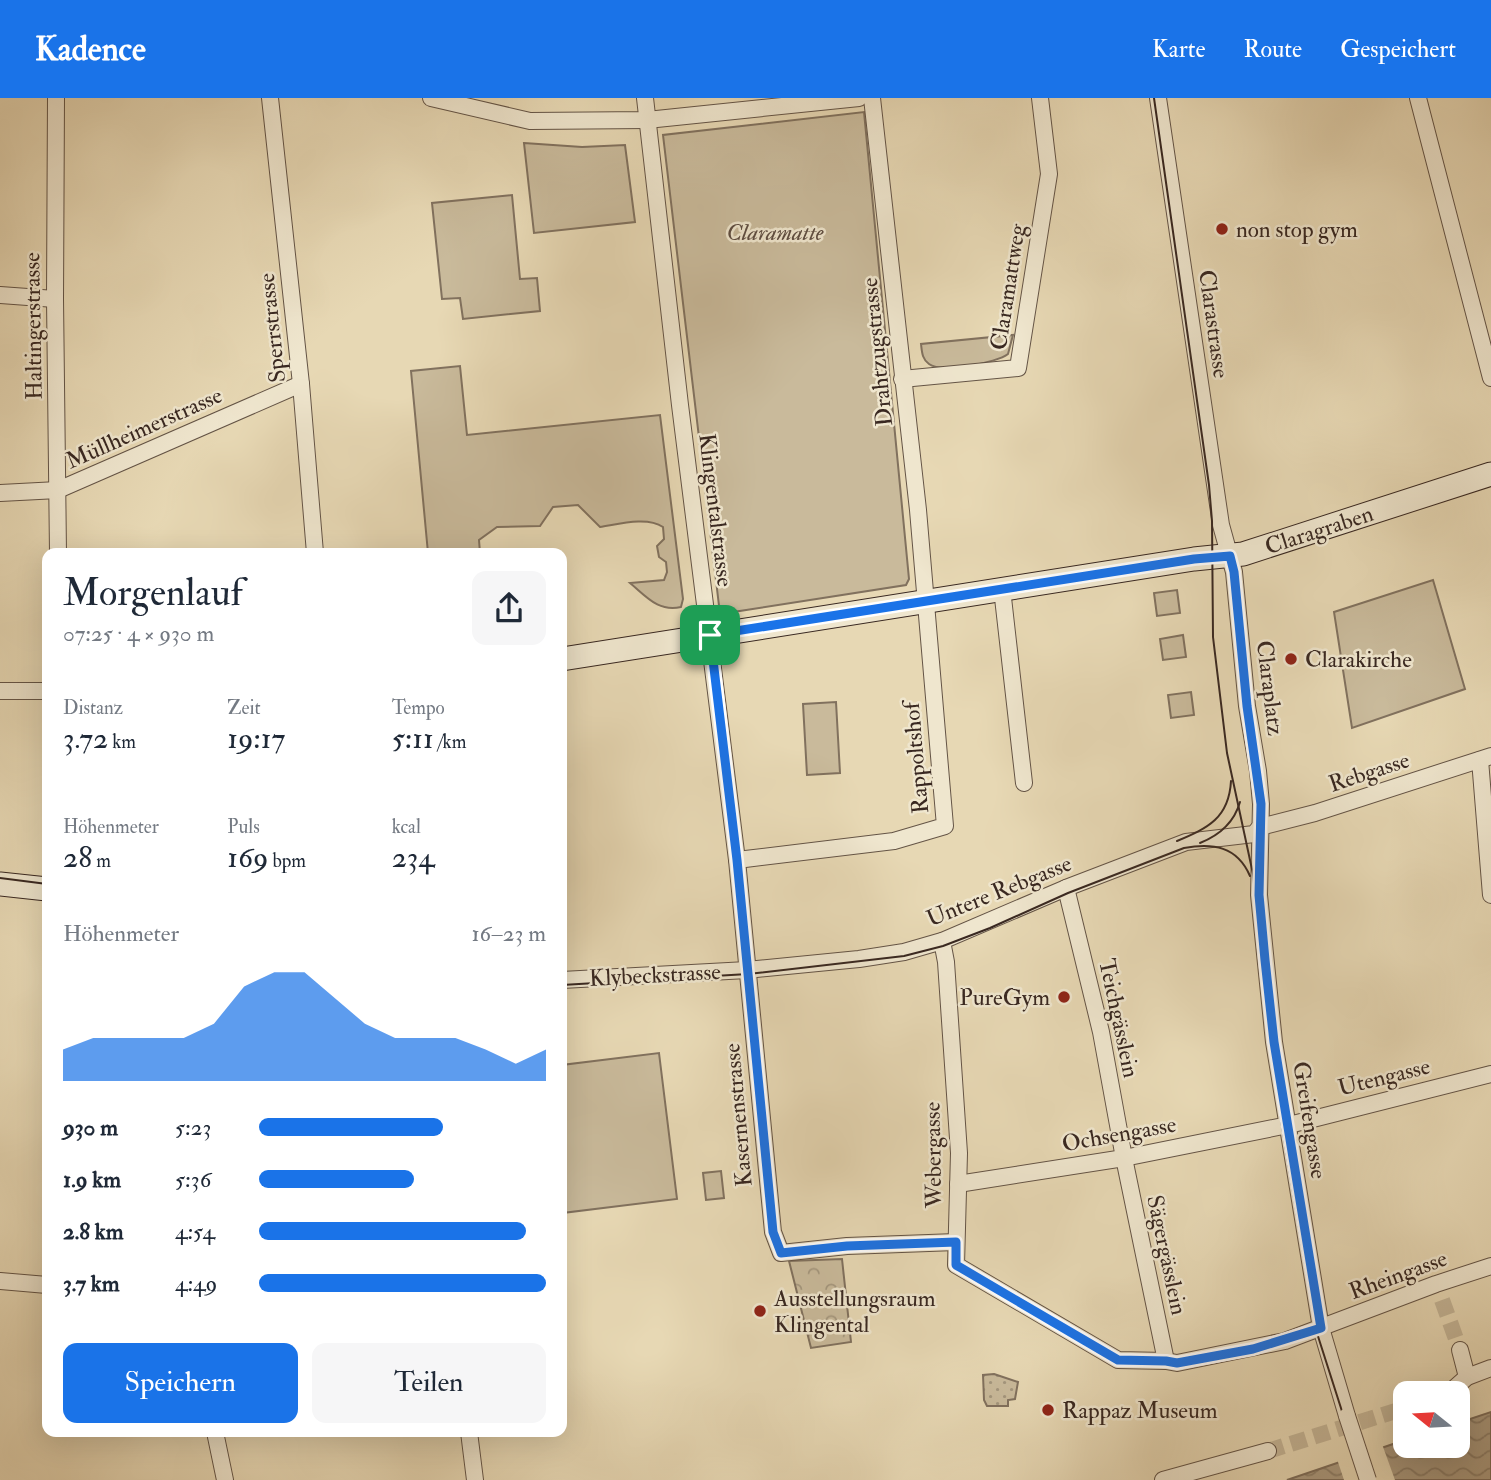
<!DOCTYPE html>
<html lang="de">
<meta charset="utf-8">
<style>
body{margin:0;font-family:"IM FELL Double Pica",serif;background:#f6f6f7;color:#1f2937;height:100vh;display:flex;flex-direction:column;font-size:26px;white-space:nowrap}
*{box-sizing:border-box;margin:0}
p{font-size:23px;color:#747a83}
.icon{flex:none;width:38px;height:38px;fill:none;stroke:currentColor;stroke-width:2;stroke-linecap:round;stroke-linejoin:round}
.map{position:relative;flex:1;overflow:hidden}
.drawer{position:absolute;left:42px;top:450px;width:525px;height:889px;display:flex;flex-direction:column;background:#fff;border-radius:14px;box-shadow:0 7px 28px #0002}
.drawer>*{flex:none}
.needle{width:46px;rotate:288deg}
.controls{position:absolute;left:1393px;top:1283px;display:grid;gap:14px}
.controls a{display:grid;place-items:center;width:77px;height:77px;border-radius:14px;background:#fff;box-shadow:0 7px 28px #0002;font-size:35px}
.pin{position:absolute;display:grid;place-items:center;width:60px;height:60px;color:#fff;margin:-30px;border-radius:14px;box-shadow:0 4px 10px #0006}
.round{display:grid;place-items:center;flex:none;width:74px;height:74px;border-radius:14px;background:#f6f6f7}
.head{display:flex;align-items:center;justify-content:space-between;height:119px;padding:0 21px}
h1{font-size:38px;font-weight:600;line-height:52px}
.stats{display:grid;grid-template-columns:repeat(3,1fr);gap:10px;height:119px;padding:7px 21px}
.stats div{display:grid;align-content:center}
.stats b{font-size:30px;font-weight:600}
.stats small{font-size:19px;font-weight:400}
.stats p{font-size:19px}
.chart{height:196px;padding:14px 21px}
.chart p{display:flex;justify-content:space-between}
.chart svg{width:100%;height:126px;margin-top:7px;fill:#1a73e8;opacity:.7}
.button{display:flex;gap:14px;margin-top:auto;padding:14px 21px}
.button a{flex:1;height:80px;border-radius:14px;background:#1a73e8;color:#fff;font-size:28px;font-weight:600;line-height:80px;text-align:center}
.button a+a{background:#f6f6f7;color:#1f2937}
ul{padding:0 21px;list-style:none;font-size:23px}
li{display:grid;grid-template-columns:112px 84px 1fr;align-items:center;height:52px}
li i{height:18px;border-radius:9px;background:#1a73e8}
header{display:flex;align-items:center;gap:42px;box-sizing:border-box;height:98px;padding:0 35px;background:#1a73e8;color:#fff}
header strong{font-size:33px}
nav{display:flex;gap:38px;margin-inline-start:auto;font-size:24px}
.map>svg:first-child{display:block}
.green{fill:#c9ba9b;stroke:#81715e;stroke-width:2}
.forest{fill:url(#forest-crowns);stroke:#81715e;stroke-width:2}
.garden{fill:url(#garden-dots);stroke:#81715e;stroke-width:2}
.water{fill:url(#water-waves);stroke:#7e6e5b;stroke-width:2}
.pier{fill:#e7d8b4}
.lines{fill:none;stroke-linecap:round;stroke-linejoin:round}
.street-tunnel{stroke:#c4b597;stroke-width:16;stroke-dasharray:16 8;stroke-linecap:butt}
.street-casing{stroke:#645446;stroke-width:18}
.secondary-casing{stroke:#392821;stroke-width:25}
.street{stroke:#efe6ce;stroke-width:16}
.secondary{stroke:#efe6ce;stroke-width:23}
.tram{stroke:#392821;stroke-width:2}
.street-bridge-casing{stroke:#645446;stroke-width:18;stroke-linecap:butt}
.street-bridge{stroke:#efe6ce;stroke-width:16}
.route-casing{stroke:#fff;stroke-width:14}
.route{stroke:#1a73e8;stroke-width:9}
.poi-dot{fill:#8f2418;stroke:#efe6ce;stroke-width:2.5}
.labels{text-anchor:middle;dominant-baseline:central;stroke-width:5;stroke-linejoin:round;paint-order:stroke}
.poi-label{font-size:23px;fill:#392821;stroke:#efe6ce;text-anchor:start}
.park-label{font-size:23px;font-style:italic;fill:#5d4c40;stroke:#efe6ce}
.street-label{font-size:23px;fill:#392821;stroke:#efe6ce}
</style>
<header>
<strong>Kadence</strong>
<nav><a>Karte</a><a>Route</a><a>Gespeichert</a></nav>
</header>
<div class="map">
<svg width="1491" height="1382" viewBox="0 0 1491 1382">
<defs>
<pattern id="forest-crowns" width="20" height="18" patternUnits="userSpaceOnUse" patternTransform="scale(1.75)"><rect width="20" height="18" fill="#c9ba9b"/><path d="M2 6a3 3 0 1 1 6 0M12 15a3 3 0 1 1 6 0" fill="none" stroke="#a4977e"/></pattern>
<pattern id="garden-dots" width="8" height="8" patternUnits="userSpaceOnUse" patternTransform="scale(1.75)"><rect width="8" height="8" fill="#c9ba9b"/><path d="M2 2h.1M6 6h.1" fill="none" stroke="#a4977e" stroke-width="1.8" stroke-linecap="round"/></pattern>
<pattern id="water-waves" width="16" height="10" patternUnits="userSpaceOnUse" patternTransform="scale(1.75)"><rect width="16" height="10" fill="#ac9c82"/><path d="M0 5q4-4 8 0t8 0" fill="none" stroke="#8d7f6a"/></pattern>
</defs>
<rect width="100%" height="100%" fill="#e7d8b4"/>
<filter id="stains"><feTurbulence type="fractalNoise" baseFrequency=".00286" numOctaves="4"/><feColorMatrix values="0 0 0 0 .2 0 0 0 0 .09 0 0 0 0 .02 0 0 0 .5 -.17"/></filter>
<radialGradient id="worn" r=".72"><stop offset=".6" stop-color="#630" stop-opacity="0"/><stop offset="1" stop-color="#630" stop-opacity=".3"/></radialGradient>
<g class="green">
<path d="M864 14 909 481 906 487 720 516 663 37Z"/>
<path d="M524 45 582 49 625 47 635 124 534 135Z"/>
<path d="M512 97 520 181 537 180 540 213 463 221 460 200 442 201 432 105Z"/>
<path d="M1013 237 1008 256C997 265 941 275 929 266 922 261 922 254 921 246Z"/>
<path d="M460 268 467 337 660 317 683 501 681 509C658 514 647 499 630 485L664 482 667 474 666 464 659 459 657 448 664 441 663 429C647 418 619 426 600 429L578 407 553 409 540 428 497 429 479 442 480 455H428L411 273Z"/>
<path d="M1433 482 1465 591 1352 630 1334 514Z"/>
<path d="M1177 492 1180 515 1157 518 1154 495Z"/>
<path d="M1183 537 1186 559 1163 562 1160 541Z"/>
<path d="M1191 594 1194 617 1171 620 1168 597Z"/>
<path d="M836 604 840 675 807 677 803 606Z"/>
<path d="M659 955 677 1101 562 1115V967Z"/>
<path d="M721 1073 724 1100 706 1102 703 1075Z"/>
</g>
<path class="forest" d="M842 1161 851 1244 811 1250 789 1163Z"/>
<path class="garden" d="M994 1276 1018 1284 1015 1301 1008 1302V1308H987L984 1302 983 1277Z"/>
<path class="water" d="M1491 1314V1382H1287L1405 1342V1348H1458V1325Z"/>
<path class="pier" d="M1382 1346 1395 1382H1344L1337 1361Z"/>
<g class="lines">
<g class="street-tunnel">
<path d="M1442 1202 1460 1252"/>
<path d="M1268 1353 1405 1310"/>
</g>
<defs>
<g id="street">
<path d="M56 0 55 201 58 455"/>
<path d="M270 0 301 286 315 455"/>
<path d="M431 0 530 23 647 22 859 0"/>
<path d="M645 0 680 307 737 762 773 1134 781 1155 847 1148 956 1144"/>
<path d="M1158 0 1221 427 1234 474 1247 608 1258 673 1261 706 1259 797 1274 944 1321 1230 1347 1318"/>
<path d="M1418 0 1491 280"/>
<path d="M0 197 55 201"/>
<path d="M902 281 1018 270 1049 76 1040 0"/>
<path d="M0 395 58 392 301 286"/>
<path d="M1002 491 1024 685"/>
<path d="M0 593H47"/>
<path d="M1480 662 1491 797"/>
<path d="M737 762 894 743 945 728 918 412 872 0"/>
<path d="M1066 790 1101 934 1124 1060 1166 1263"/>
<path d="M942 843 946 864 959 1055 956 1167 1118 1262 1166 1263 1177 1265 1285 1243 1436 1186 1491 1168"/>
<path d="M562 882 747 872 859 861 904 854 942 843 1066 790 1186 744 1254 736 1260 729 1315 715 1491 658"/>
<path d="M958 1086 1124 1060 1293 1026 1491 976"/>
<path d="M0 1183 47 1187"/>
<path d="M1460 1252 1467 1279"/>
<path d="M1449 1295 1467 1279 1491 1270"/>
<path d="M215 1334 225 1382"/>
<path d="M469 1334 475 1382"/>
<path d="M1163 1382 1268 1353"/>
</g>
<g id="secondary">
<path d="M562 561 1194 461 1243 456 1491 376"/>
<path d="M0 786 47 791"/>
</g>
</defs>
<use href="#street" class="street-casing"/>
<use href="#secondary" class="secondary-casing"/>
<use href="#street" class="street"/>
<use href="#secondary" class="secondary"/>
<g class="tram">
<path d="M1154 0 1209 387 1212 423 1213 539 1227 655 1253 776 1268 929 1282 1028 1316 1232 1364 1382"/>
<path d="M1177 743C1208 730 1229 720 1231 683"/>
<path d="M1200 745C1220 737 1234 725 1240 704"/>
<path d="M0 780 47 786"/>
<path d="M562 887 748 876 904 858 943 848 990 830 1068 795 1184 750C1213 745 1237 748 1250 778"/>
</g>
<defs>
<path id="street-bridge" d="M1347 1318 1368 1382"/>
</defs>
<use href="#street-bridge" class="street-bridge-casing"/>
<use href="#street-bridge" class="street-bridge"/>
</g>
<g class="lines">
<defs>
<path id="route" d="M1230 458 1234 474 1247 608 1261 706 1259 797 1265 862 1274 944 1321 1230 1253 1251 1177 1265 1166 1263 1118 1262 956 1167V1144L847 1148 781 1155 773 1134 737 762 710 537 1194 461Z"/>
</defs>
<use href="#route" class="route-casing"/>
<use href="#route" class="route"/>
</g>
<g class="poi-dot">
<circle cx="1222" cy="131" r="7"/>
<circle cx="1291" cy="561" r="7"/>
<circle cx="1064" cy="899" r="7"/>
<circle cx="760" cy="1213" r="7"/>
<circle cx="1048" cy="1312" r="7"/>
</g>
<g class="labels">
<g class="poi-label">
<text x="1236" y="131">non stop gym</text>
<text x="1305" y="561">Clarakirche</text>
<text x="1050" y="899" text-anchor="end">PureGym</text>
<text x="774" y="1200">Ausstellungsraum<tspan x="774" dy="26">Klingental</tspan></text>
<text x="1062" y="1312">Rappaz Museum</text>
</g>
<g class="park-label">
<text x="775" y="134">Claramatte</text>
</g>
<g class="street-label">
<text transform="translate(1008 189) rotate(-81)">Claramattweg</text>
<text transform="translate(1214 226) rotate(82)">Clarastrasse</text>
<text transform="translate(33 228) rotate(-91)">Haltingerstrasse</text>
<text transform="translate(272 230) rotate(-96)">Sperrstrasse</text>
<text transform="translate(877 254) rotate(-96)">Drahtzugstrasse</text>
<text transform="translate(144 330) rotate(-24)">Müllheimerstrasse</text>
<text transform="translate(716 412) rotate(83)">Klingentalstrasse</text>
<text transform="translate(1319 432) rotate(-18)">Claragraben</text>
<text transform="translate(1270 590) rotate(83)">Claraplatz</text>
<text transform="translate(916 660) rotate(-95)">Rappoltshof</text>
<text transform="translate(1369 674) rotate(-18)">Rebgasse</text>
<text transform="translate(999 793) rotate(-22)">Untere Rebgasse</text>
<text transform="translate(655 877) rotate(-3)">Klybeckstrasse</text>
<text transform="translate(1119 920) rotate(78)">Teichgässlein</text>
<text transform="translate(1384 979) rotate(-14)">Utengasse</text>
<text transform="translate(738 1017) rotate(-95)">Kasernenstrasse</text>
<text transform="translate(1310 1022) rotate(81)">Greifengasse</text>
<text transform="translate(1119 1036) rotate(-10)">Ochsengasse</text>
<text transform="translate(933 1057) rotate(-91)">Webergasse</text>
<text transform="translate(1167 1157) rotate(78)">Sägergässlein</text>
<text transform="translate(1398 1177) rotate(-20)">Rheingasse</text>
</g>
</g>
<rect width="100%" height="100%" filter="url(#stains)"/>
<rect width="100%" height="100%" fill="url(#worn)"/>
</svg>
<div class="controls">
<a><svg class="needle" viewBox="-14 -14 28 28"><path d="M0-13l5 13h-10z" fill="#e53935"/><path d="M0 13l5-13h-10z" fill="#747a83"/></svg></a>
</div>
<div class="pin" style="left:710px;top:537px;background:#1e9e55"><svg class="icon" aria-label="arrive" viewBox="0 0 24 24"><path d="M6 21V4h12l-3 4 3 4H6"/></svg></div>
<section class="drawer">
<div class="head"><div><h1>Morgenlauf</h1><p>07:25 · 4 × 930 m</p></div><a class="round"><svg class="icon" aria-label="share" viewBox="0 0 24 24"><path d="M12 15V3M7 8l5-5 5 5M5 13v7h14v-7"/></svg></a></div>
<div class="stats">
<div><p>Distanz</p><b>3.72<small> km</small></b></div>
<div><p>Zeit</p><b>19:17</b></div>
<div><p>Tempo</p><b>5:11<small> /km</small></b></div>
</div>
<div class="stats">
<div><p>Höhenmeter</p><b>28<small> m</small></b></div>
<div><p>Puls</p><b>169<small> bpm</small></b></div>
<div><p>kcal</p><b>234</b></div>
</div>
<div class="chart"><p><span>Höhenmeter</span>16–23 m</p>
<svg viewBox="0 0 160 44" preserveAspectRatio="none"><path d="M0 44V33L10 29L20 29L30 29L40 29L50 24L60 11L70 6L80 6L90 15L100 24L110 29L120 29L130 29L140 33L150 38L160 33V44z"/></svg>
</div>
<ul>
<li><b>930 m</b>5:23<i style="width:64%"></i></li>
<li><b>1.9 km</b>5:36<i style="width:54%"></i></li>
<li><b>2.8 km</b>4:54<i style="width:93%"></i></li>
<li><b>3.7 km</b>4:49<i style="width:100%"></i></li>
</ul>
<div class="button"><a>Speichern</a><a>Teilen</a></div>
</section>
</div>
